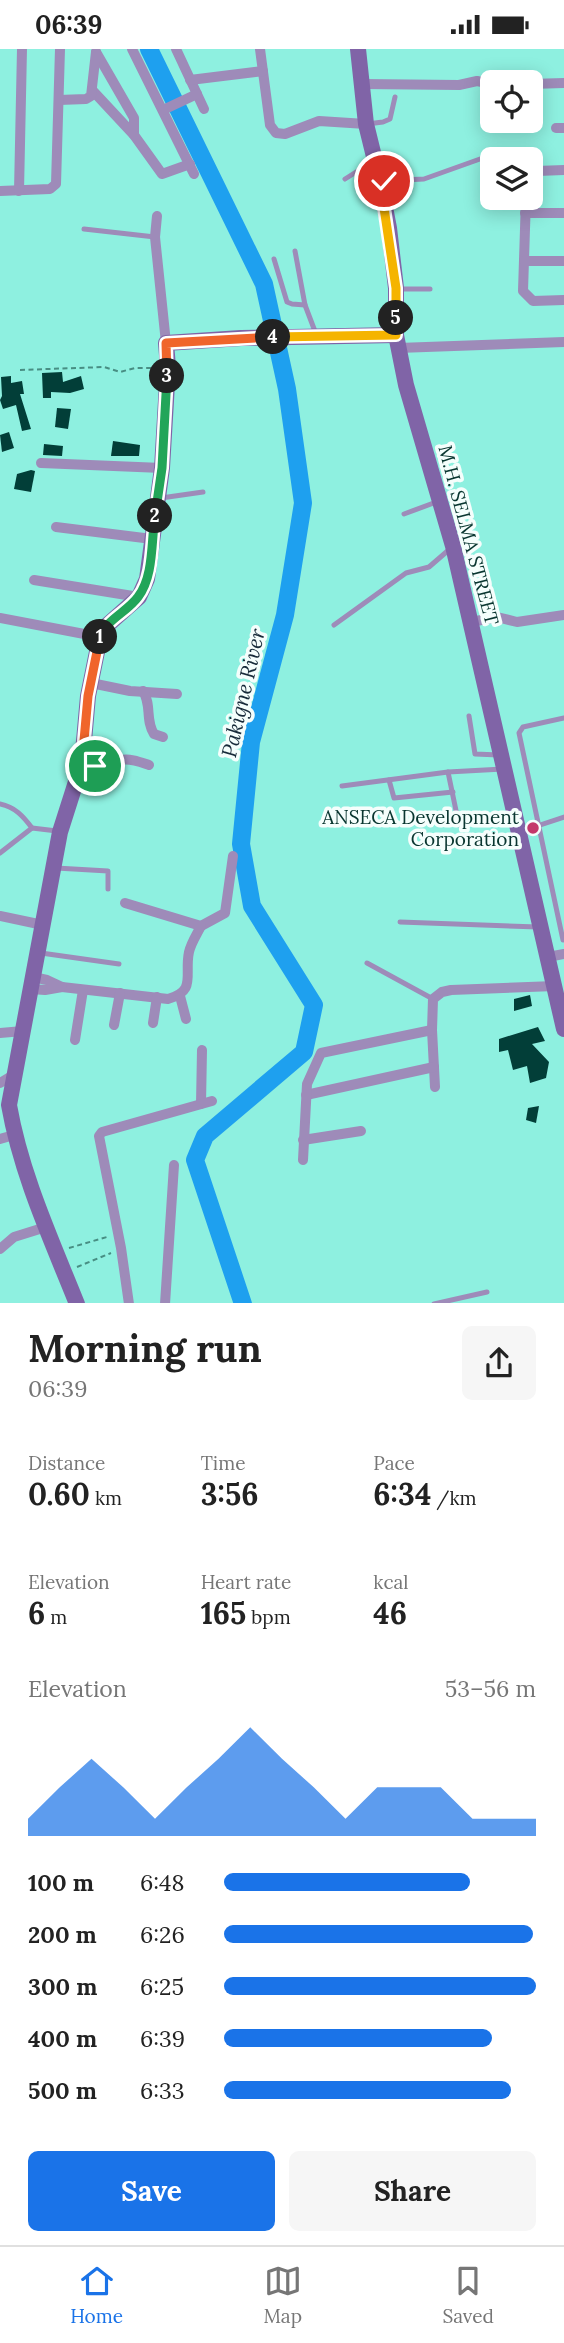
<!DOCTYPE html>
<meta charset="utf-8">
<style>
body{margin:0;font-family:Lora,serif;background:#f6f6f6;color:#222;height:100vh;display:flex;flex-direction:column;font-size:26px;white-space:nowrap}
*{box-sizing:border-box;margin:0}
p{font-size:23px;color:#767676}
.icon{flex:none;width:38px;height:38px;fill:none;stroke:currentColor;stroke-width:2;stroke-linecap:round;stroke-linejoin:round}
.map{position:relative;height:1254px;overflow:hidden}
.drawer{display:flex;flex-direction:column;background:#fff;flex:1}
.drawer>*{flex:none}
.fabs{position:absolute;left:480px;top:21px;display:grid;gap:14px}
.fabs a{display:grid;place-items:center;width:63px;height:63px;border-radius:10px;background:#fff;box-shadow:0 4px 18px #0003;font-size:35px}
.pin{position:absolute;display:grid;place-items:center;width:60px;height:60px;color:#fff;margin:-30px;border:4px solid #fff;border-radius:50%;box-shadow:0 2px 7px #0007}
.km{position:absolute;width:35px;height:35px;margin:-18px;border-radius:50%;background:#222;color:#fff;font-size:19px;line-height:35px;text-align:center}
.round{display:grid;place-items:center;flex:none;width:74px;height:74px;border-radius:10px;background:#f6f6f6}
.summary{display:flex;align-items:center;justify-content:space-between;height:119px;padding:0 28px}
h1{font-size:38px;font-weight:800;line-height:52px}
.stats{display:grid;grid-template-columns:repeat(3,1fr);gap:10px;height:119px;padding:7px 28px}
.stats div{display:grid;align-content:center}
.stats b{font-size:30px;font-weight:800}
.stats small{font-size:19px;font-weight:400}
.stats p{font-size:19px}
.chart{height:196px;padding:14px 28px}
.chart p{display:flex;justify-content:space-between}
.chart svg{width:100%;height:126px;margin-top:7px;fill:#1a73e8;opacity:.7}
.action{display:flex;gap:14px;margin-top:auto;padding:14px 28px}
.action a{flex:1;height:80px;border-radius:10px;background:#1a73e8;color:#fff;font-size:28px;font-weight:800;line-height:80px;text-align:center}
.action a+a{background:#f6f6f6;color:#222}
ul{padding:0 28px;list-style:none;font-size:23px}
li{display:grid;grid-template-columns:112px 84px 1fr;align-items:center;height:52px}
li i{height:18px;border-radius:9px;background:#1a73e8}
.status{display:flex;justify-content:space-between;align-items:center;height:49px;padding:0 35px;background:#fff;direction:ltr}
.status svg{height:19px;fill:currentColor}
.dock{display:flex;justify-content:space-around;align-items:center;height:98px;border-top:2px solid #e0e0e0;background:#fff;font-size:19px;color:#767676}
.dock a{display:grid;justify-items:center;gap:4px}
.dock .on{color:#1a73e8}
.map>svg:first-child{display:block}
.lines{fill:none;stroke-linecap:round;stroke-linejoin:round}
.river{stroke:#1ea0ef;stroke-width:18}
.building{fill:#023e38}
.path{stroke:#488e83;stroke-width:2;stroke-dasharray:5 3.5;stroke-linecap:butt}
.lane{stroke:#9e8bb9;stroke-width:5}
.street{stroke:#9e8bb9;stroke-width:10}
.secondary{stroke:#8064a7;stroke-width:16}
.split-1-casing{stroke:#fff;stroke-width:14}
.split-2-casing{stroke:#fff;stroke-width:14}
.split-3-casing{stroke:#fff;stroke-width:14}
.split-4-casing{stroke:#fff;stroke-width:14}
.split-5-casing{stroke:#fff;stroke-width:14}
.split-6-casing{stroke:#fff;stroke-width:14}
.split-1{stroke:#f0652b;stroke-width:9}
.split-2{stroke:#22a559;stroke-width:9}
.split-3{stroke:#22a559;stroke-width:9}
.split-4{stroke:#f0652b;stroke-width:9}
.split-5{stroke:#f5b400;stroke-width:9}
.split-6{stroke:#f5b400;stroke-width:9}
.poi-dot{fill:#c4386b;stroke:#f5fefc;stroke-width:2.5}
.labels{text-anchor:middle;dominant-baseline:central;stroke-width:7;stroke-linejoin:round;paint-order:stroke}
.street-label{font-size:19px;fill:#093630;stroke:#f5fefc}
.poi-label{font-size:19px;fill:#093630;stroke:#f5fefc;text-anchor:end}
.water-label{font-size:21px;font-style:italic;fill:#182b3a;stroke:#f5fefc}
</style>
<div class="status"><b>06:39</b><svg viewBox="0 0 49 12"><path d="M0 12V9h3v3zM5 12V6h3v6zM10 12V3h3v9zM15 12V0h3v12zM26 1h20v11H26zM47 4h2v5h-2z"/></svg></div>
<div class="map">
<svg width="564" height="1255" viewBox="0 0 564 1255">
<rect width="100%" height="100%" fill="#8ef0e0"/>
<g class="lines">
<path class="river" d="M149 0 264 235 287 340 303 454 285 566 251 693 241 795 252 857 314 956 304 1003 205 1087 195 1111 243 1255"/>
</g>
<g class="building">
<path d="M62 323 63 333 81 327 84 340 70 344 51 343V349H43L42 324Z"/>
<path d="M11 327V334L22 332 24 345H20L31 380 22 382 16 356 3 360 0 351 2 347 1 328Z"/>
<path d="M57 359 71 360 68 380 55 378Z"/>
<path d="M9 383 14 399 2 403 0 386Z"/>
<path d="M113 392 140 396 139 407H111Z"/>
<path d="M44 395 63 397 62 407 43 406Z"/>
<path d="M31 421 35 422 31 443 14 440 17 425Z"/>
<path d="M530 946 532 957 514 962V950Z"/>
<path d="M538 978 545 992 532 995 549 1013 546 1029 530 1034 527 1017 513 1021 508 1001 499 1003V990Z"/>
<path d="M539 1057 536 1074 526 1071 528 1059Z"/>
</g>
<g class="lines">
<g class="path">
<path d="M20 321 104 318 120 323 135 319H156"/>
<path d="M69 1199 107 1188"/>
<path d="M77 1218 111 1204"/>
</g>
<g class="lane">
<path d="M367 75 383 73 390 70 395 48"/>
<path d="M345 130 372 113"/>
<path d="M382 132 424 130 494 105"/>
<path d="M84 180 155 188"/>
<path d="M295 202 305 256 316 285"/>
<path d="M274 210 287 253 292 255 305 256"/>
<path d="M399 240H430"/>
<path d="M161 449 203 443"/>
<path d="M404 465 439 452"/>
<path d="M334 576 406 524 429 518 451 499"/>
<path d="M469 667 475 705 499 706"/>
<path d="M448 723 459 776"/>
<path d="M389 731 394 749 453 743"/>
<path d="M342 737 448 723 503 720"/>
<path d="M0 755C15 758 23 767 32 779"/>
<path d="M522 782 564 768"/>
<path d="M0 804 32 779 57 782"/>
<path d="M56 819 108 822V840"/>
<path d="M400 873 538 878"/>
<path d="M563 891 519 684 523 678 564 669"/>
<path d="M41 904 119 915"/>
<path d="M367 914 433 950"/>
<path d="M434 1255 487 1243"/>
</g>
<g class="street">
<path d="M132 0 194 125"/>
<path d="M176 0 204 60"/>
<path d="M260 0 270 76 276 84 285 85 319 72 366 75"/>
<path d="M96 3 134 69V86"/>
<path d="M190 31 263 22"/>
<path d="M362 35 459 36 477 32 492 35"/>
<path d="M530 35 564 34"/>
<path d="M93 42 134 86 162 125 190 115"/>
<path d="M59 51 86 50 91 47 96 3"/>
<path d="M163 61 197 45"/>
<path d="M556 79H564"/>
<path d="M530 125 537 122 564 121"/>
<path d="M0 142 50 140 56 135 60 0"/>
<path d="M19 142 22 0"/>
<path d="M526 149 523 242 533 252 564 251"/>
<path d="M525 164H564"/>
<path d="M157 167 155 188 166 294"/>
<path d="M524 212H564"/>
<path d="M398 299 564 293"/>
<path d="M41 414 162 419"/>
<path d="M56 478 152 490"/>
<path d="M34 531 139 548"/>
<path d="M0 569 100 588"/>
<path d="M471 573 497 568 517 573 564 566"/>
<path d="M91 634 130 642 177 645"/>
<path d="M143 642C152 656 145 671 154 685L163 688"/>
<path d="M82 714C104 719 102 714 121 711 130 709 140 713 149 716"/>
<path d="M0 867 43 876"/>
<path d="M201 877 225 864 233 807"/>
<path d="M548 908 564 905"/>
<path d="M62 938 168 950C197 942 184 926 189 903 191 894 197 885 201 877L125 854"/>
<path d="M31 940 45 941 62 938 47 931 33 928"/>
<path d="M180 947 186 970"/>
<path d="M153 974 157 948"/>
<path d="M114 976 120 944"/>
<path d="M0 984 23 982"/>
<path d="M75 991 83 941"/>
<path d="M0 1034 15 1025"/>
<path d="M435 1038 432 981 433 950 442 943 451 941 555 937"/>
<path d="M306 1046 434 1018"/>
<path d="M201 1055 202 1001"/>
<path d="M0 1090 14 1086"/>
<path d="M303 1091 361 1082"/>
<path d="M303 1111 307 1035 321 1004 432 981"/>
<path d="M0 1200 14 1188 46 1178"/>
<path d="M129 1255 121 1199 99 1087 102 1083 212 1052"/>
<path d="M165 1255 174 1116"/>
</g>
<g class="secondary">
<path d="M358 0 366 75 380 132 389 179 396 239V286L406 336 453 497 564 980"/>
<path d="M77 1255C51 1190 21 1125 9 1056L60 783 82 714 88 647 100 588 104 579 139 548 147 530 162 419 168 318 166 294 241 289 396 286"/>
</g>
</g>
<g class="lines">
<defs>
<path id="split-1" d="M95 717 82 714 88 647 100 588"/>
<path id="split-2" d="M100 588C106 571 127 563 138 548 154 527 151 493 155 467"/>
<path id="split-3" d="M155 467 162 419 167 327"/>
<path id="split-4" d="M167 327 166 294 273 288"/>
<path id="split-5" d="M273 288 396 286V269"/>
<path id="split-6" d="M384 132H380L396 239V269"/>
</defs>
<use href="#split-1" class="split-1-casing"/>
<use href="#split-2" class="split-2-casing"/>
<use href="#split-3" class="split-3-casing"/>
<use href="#split-4" class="split-4-casing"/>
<use href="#split-5" class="split-5-casing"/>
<use href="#split-6" class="split-6-casing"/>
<use href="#split-1" class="split-1"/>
<use href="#split-2" class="split-2"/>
<use href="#split-3" class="split-3"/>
<use href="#split-4" class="split-4"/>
<use href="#split-5" class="split-5"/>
<use href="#split-6" class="split-6"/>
</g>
<circle class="poi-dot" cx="533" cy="779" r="7"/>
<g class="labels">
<g class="street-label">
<text transform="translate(469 486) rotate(75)">M.H. SELMA STREET</text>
</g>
<g class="poi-label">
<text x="519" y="768">ANSECA Development<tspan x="519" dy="22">Corporation</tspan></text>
</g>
<g class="water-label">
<text transform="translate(243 644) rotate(-77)">Pakigne River</text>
</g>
</g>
</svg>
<div class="fabs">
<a><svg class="icon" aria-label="locate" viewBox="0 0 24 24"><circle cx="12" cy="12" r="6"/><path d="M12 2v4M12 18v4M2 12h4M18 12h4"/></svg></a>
<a><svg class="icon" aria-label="layers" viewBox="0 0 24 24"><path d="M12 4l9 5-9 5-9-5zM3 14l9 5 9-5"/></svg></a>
</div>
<div class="pin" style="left:95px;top:717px;background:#1e9e55"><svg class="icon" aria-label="arrive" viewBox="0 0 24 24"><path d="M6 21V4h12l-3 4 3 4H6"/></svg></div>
<div class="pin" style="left:384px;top:132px;background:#d93025"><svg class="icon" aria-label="check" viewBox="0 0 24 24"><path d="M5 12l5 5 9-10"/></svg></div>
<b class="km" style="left:100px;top:588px">1</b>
<b class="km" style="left:155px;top:467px">2</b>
<b class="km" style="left:167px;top:327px">3</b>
<b class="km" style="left:273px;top:288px">4</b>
<b class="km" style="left:396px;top:269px">5</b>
</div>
<section class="drawer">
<div class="summary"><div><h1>Morning run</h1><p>06:39</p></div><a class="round"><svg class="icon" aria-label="share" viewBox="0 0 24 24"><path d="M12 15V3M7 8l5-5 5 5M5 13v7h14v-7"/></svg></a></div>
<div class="stats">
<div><p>Distance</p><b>0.60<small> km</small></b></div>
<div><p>Time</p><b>3:56</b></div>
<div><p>Pace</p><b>6:34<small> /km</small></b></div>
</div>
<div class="stats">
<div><p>Elevation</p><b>6<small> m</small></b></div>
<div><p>Heart rate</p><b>165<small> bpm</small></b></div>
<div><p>kcal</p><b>46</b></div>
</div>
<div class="chart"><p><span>Elevation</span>53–56 m</p>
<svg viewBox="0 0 160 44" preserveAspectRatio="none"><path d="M0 44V38L10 27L20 17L30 27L40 38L50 27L60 17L70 6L80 17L90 27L100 38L110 27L120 27L130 27L140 38L150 38L160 38V44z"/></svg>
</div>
<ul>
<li><b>100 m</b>6:48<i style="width:79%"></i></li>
<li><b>200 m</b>6:26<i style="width:99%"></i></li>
<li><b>300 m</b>6:25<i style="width:100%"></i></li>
<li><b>400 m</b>6:39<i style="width:86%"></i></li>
<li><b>500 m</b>6:33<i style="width:92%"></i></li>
</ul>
<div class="action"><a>Save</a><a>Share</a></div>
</section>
<nav class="dock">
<a class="on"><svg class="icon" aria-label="home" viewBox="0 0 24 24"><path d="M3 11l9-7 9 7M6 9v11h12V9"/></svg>Home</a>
<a><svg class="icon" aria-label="map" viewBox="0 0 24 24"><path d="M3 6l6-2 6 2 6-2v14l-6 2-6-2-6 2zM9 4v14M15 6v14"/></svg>Map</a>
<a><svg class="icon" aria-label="saved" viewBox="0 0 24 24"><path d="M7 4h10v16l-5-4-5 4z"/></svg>Saved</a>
</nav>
